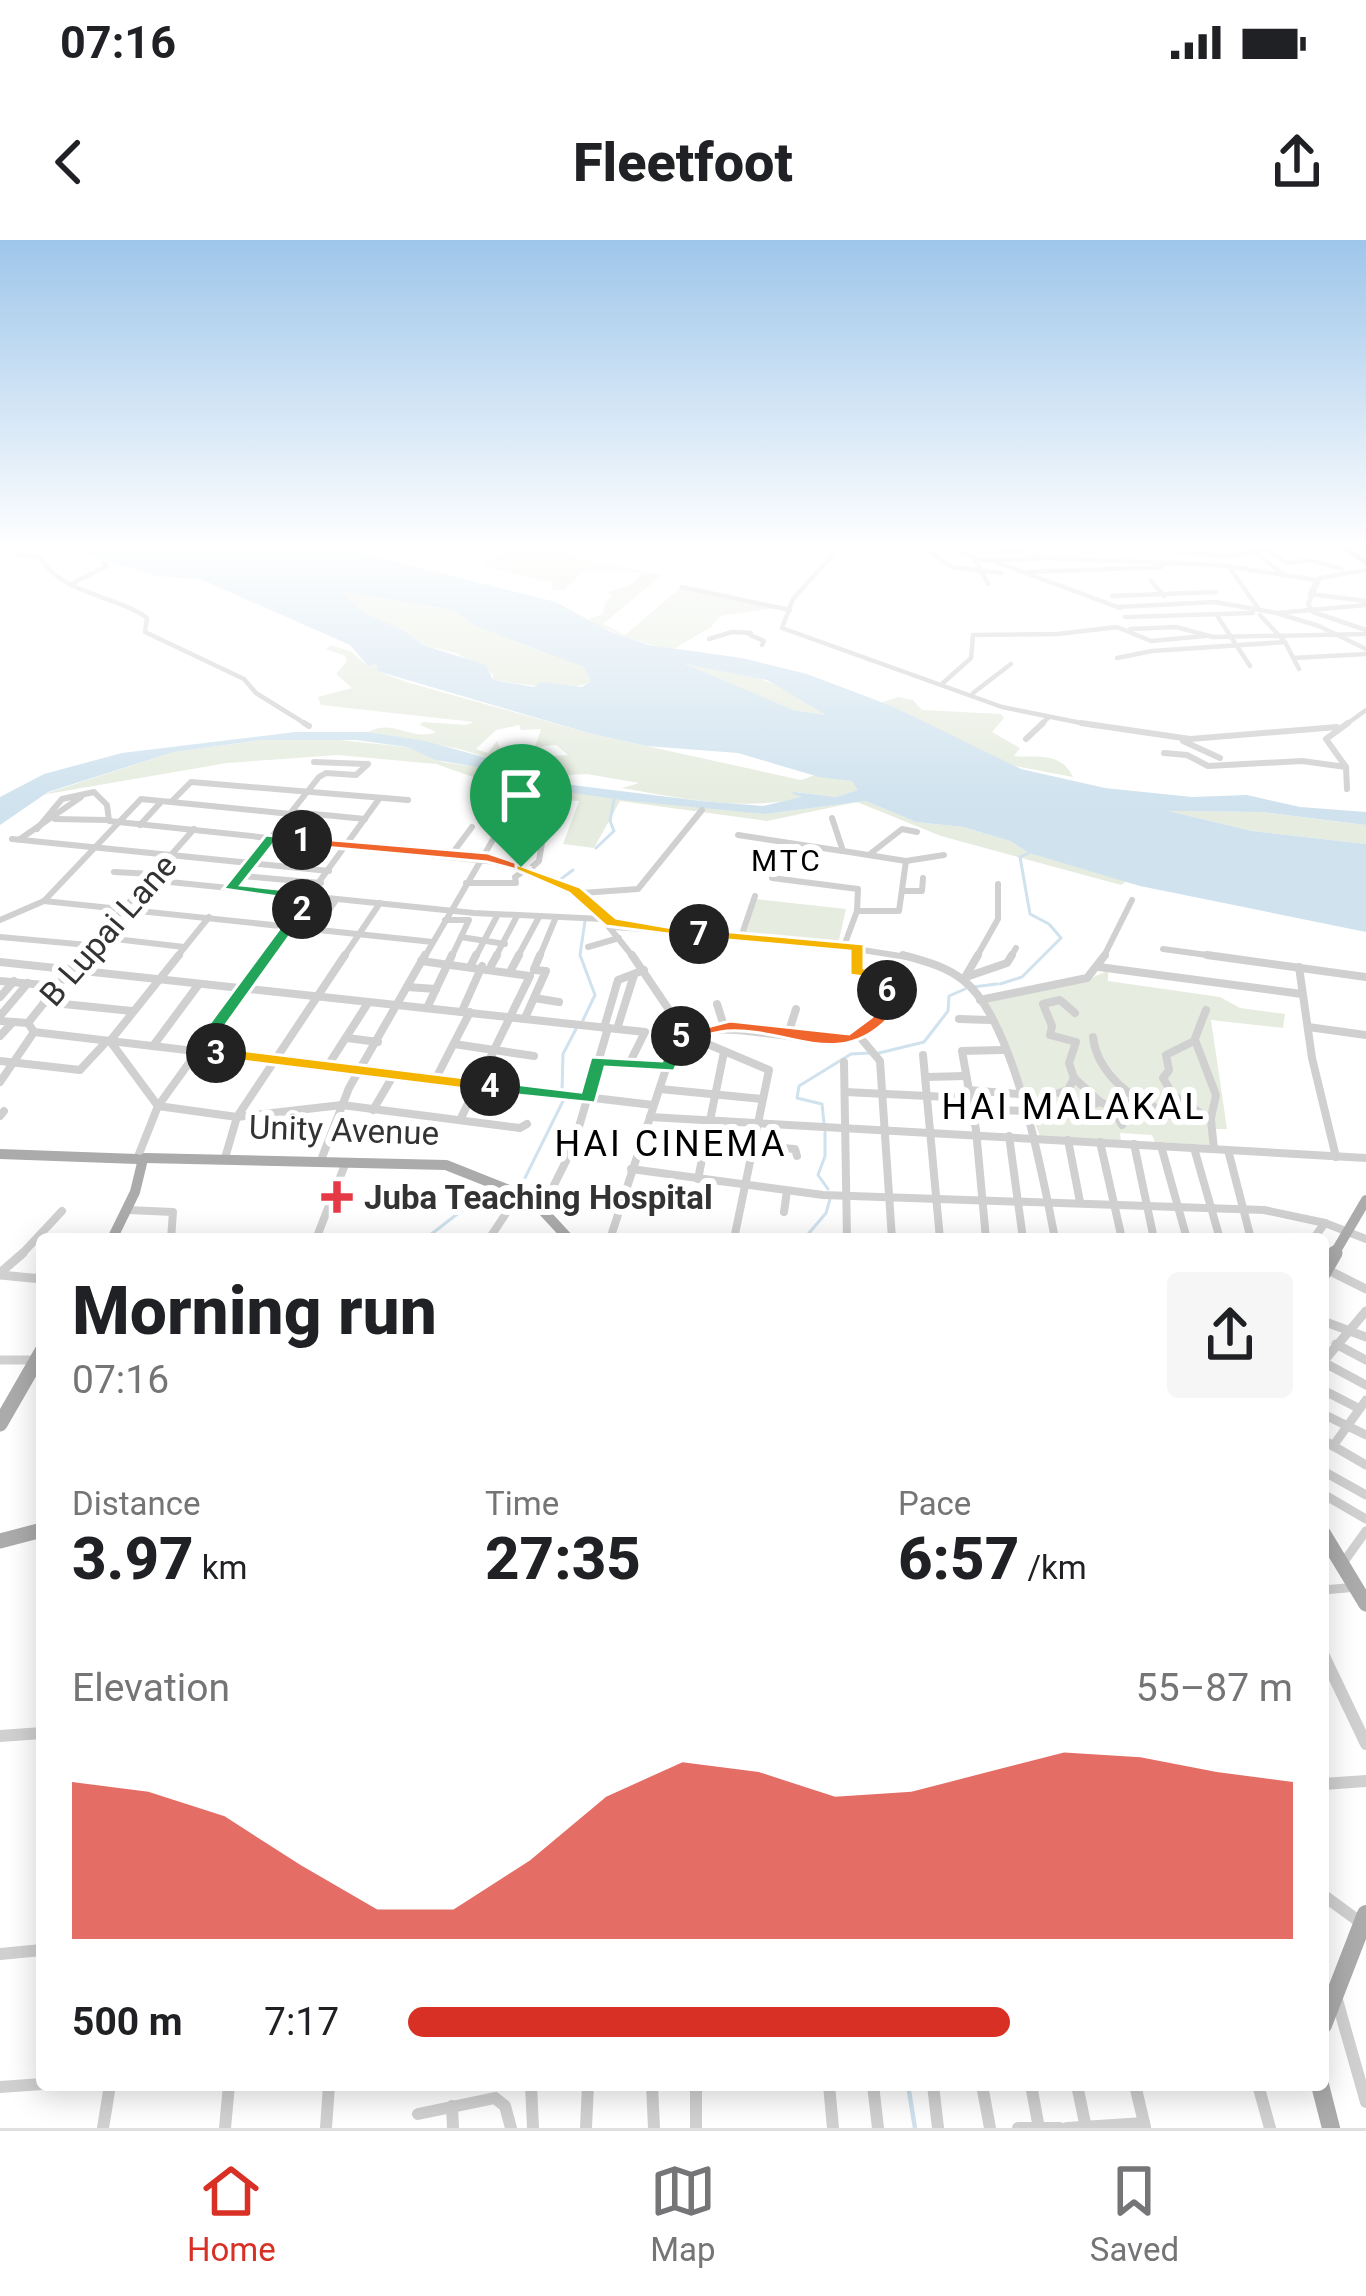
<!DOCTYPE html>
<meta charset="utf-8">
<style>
body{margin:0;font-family:Roboto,sans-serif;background:#f6f6f6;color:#202124;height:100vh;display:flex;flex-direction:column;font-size:45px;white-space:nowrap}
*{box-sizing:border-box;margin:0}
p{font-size:39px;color:#757577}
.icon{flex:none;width:66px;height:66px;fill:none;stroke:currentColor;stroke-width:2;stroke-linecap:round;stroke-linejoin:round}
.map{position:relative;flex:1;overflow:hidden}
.drawer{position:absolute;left:36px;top:993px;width:1293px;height:858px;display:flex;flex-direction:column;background:#fff;border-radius:12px;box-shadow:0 6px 30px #0003}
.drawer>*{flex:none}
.pin{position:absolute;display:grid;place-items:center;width:102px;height:102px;color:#fff;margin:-123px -51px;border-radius:50% 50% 50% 0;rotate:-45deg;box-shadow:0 0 12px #0007}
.pin .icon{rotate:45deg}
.km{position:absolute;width:60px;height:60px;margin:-30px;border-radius:50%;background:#222;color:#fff;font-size:33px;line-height:60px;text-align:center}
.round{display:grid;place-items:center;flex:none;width:126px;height:126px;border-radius:12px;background:#f6f6f6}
.headline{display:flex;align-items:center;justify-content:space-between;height:204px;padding:0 36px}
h1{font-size:66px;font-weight:800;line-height:90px}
.stats{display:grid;grid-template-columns:repeat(3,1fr);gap:18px;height:204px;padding:12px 36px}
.stats div{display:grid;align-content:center}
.stats b{font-size:60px;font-weight:800}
.stats small{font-size:33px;font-weight:400}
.stats p{font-size:33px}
.chart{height:336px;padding:24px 36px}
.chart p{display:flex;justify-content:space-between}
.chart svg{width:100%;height:216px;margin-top:12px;fill:#d93025;opacity:.7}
ul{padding:0 36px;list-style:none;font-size:39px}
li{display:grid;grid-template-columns:192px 144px 1fr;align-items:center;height:90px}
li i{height:30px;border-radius:15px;background:#d93025}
.status{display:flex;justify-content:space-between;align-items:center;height:84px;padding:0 60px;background:#fff;direction:ltr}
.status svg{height:33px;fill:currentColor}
header{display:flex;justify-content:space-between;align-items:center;height:156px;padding:0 36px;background:#fff;font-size:54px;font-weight:800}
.dock{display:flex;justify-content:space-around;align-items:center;height:168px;border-top:3px solid #e0e0e0;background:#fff;font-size:33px;color:#757577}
.dock a{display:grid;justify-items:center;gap:6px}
.dock .selected{color:#d93025}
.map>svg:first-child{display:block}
.green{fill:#e6ecdf;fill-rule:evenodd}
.water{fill:#cfe2ee;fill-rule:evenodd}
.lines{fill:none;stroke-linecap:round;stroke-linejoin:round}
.stream-far1{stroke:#cfe2ee;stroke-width:3}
.stream{stroke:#cfe2ee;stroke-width:4.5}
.minor-far4{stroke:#d0d0d0;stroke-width:4.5}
.minor-far3{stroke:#d0d0d0;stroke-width:6}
.minor-far2{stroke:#d0d0d0;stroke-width:8}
.minor-far1{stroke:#d0d0d0;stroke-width:9}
.minor{stroke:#d0d0d0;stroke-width:12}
.major-far2{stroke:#ababab;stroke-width:10}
.major-far1{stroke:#ababab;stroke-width:15}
.major{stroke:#ababab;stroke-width:18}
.highway{fill:#9a9a9a;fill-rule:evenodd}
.split-1{fill:#f0652b;stroke:#fff;stroke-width:3}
.split-2{fill:#22a559;stroke:#fff;stroke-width:3}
.split-3{fill:#22a559;stroke:#fff;stroke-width:3}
.split-4{fill:#f5b400;stroke:#fff;stroke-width:3}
.split-5{fill:#22a559;stroke:#fff;stroke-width:3}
.split-6{fill:#f0652b;stroke:#fff;stroke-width:3}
.split-7{fill:#f5b400;stroke:#fff;stroke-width:3}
.split-8{fill:#f5b400;stroke:#fff;stroke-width:3}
.poi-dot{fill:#e63946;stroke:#fff;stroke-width:4.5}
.labels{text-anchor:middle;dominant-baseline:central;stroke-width:12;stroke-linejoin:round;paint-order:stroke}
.far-neighbourhood-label{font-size:30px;letter-spacing:3px;fill:#000;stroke:#fff}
.street-label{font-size:33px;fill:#333;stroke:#fff}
.poi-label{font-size:33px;font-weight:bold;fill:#333;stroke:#fff;text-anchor:start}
.neighbourhood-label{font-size:36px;letter-spacing:3px;fill:#000;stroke:#fff}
</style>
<div class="status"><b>07:16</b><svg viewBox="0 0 49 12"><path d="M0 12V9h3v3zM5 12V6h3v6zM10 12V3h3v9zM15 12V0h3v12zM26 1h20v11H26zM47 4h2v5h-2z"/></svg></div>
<header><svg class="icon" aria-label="back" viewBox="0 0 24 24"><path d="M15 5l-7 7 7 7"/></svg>Fleetfoot<svg class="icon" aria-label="share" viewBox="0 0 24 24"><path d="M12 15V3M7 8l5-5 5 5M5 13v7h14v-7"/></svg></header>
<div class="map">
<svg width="1366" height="1888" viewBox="0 0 1366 1888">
<rect width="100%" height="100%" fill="#fff"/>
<g class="green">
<path d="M503 304C528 304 558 302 577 318L662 335 603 384 625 395 681 347 775 368 720 376 711 387 672 410C642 403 615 394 587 380L603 374 605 362 612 357 608 352 632 344 642 333 583 331 565 350H551L553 343 486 327V322L505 311Z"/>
<path d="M350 353 453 370 475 386 585 427 591 441C572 454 517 443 493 440V434L456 413 423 405 400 388 366 374 342 355Z"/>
<path d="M331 405 352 412 368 426 376 424 377 431 406 442 592 494 801 540 815 535 853 541 859 550 836 557 795 552 804 558C742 571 684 559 622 548L639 543 587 534 546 536 460 509 368 492C394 478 411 502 436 492L420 485 422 482 466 485 474 482 321 465 318 457 352 448 336 434 347 421 345 416 326 409ZM519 485 521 490 541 489 535 507 556 505 568 515 505 519 497 501 488 513 476 509 496 490Z"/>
<path d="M683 425C735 425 789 445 826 475L793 470Z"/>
<path d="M898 457 913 460 922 470 1001 474 1004 478 992 492 1020 508 1014 516C1036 518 1061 511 1073 537L1009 525 894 467 881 465 895 470 891 474 864 461 877 464Z"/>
<path d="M262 500 330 499 407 507 442 522 483 528 513 544 765 574 866 561 916 582 963 587 1010 601 1029 613 1127 641 1121 645 941 596 857 562 767 581 620 561 594 608 563 604 579 561 530 557 436 524 338 515 227 523 41 555 174 512Z"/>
<path d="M1167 571 1262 572 1366 585V604L1252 591Z"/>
<path d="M756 659 846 669 838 704 745 693Z"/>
<path d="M1108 731V741L1220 757 1240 768 1285 774 1283 788 1211 780 1227 889H1216L1209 905 1155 902 1152 895 1120 893 1121 901 1040 896 986 762 1086 740Z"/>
</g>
<path class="water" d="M21 304 73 309 70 304C99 304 118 315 146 306L142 304H324L556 362 609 391 649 405 742 418 807 434 894 467 1021 529 1105 548 1192 557 1247 555 1300 567 1366 572V585L1262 572 1168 571 1252 591 1366 604V692L1140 646 1029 613 1010 601 963 587 916 582 866 561 765 574 622 560 513 544 483 528 436 520 407 507 356 500H262L174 512 48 552 0 585V557L44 534 122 513 296 492H368L425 501 535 531 564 544 701 561 763 566 802 557 791 553 795 552 836 557 858 550 852 541 819 537 738 513 647 506 592 494 377 431 376 424 368 426 350 405 200 339 157 336 81 313ZM350 353 453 370 475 386 584 427 591 441 582 447 541 442 534 447 493 440 486 425 423 405 400 388 366 374 343 354ZM685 424 767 440 826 475 793 470Z"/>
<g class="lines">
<g class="stream-far1">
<path d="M1329 304 1341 310"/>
<path d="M1355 309 1366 310"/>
<path d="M596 608 614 591 610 581 615 555"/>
<path d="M557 642 573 630"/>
<path d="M1000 744 1022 737 1061 698 1049 684 1030 674 1020 617 1029 613"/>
<path d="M973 747 997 744"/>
<path d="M583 780 595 755 580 715 585 681"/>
<path d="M879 813 924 802 948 771 949 756 965 749"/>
<path d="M562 851 563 814 577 787"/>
<path d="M824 883 822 864 797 858 799 846 851 814 869 813"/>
<path d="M825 892V916L818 935 828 949"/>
<path d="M519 950 564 859"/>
<path d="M425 999 474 961 497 950"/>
<path d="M804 999 826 973 830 959"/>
</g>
<path class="stream" d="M908 1845 915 1888"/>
<g class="minor-far4">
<path d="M9 304 25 308 18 315 40 317C60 354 116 355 147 378L145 392 244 439 256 453 309 486"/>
<path d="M842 304 793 359 782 388 1002 467 1096 486"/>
<path d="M918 304 952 327 1001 333"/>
<path d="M933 304 1021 311 1045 318 1219 325 1317 340 1310 354 1366 361"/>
<path d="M1094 304 1100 307"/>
<path d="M1128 304 1131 308"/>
<path d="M1166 304 1170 307"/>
<path d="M1245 304 1254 312 1268 310 1286 323 1310 320 1342 329"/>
<path d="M1262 305 1268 310 1308 304"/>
<path d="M954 310 974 317 988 344"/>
<path d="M1180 312 1225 316 1254 312 1283 334"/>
<path d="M975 320H991L1120 368"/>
<path d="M993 320 1038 319"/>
<path d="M1229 327 1258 368"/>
<path d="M1366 330 1320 338 1308 364 1313 372 1366 390"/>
<path d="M1027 332 1162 327"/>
<path d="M1151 341 1164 356"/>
<path d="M73 343 107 326 103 323"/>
<path d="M682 347 790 370"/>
<path d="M1112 356 1216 352"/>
<path d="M1117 367 1215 362 1277 373 1366 365"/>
<path d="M1216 374 1250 426"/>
<path d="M1279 374 1319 386 1366 409"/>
<path d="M1260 375 1285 402 1299 429"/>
<path d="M1125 377 1253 373"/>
<path d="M1130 389 1176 387 1213 397 1366 394"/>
<path d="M750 395 764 401 762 405"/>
<path d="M709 399 732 392 751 393"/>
<path d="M1117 418 1152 411 1285 402"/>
<path d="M1293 418 1366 414"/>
<path d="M943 443 971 418 973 395 1058 394 1117 387 1151 401 1205 396"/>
<path d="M973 453 1011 424"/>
<path d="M1039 486 1048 478"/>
<path d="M1344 486 1366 470"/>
</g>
<g class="minor-far3">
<path d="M304 483 309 486"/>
<path d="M1081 483 1190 499 1337 487"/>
<path d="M1026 499 1043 483"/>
<path d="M1183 501 1220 518"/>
<path d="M1164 513 1187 515 1208 526 1302 521 1346 527"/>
<path d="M314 522 366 524"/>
<path d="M1347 549 1346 527 1326 499 1348 483"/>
<path d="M173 560 191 542 408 560"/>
<path d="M294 572 365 579"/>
<path d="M832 578 843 611 906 621 899 671H857"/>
<path d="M55 579 106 580"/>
<path d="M140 585 161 562"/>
<path d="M37 589 62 559 94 552 107 565 109 581 514 624 588 661 634 718"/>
<path d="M738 595 842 611"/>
<path d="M12 599 329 631"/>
<path d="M20 599 81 557"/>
<path d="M870 614 902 589 917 592"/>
<path d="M451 615 472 587"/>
<path d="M906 621 944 615"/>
<path d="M530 629 539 621 542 603"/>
<path d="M114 632 153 634"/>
<path d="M243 636 321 643"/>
<path d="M772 638 858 649 857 671 844 706"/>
<path d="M150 640 474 673 603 679"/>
<path d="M466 643H516L515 637 527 629"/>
<path d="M231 648 319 537 326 533 356 535 368 524"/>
<path d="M903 651H922L923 638"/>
<path d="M582 653 638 649 702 570"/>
<path d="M44 661 433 702"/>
<path d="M0 680 44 661 141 559 291 574"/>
<path d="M445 680H469L451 718"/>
<path d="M614 687 799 700 913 718"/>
<path d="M317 688 336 660"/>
<path d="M0 697 88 705"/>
<path d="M98 697 184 707"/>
<path d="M461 697 505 704"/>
<path d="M741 697 755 656"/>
<path d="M588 707 619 698"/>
<path d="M1163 709 1229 718"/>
<path d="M80 718 194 589"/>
<path d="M176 718 209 677"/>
<path d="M264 718 379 559"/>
<path d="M343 718 380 663"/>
<path d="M424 718 498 591 512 590 537 559"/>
<path d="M475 718 497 676"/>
<path d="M495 718 517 676"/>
<path d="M517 718 539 677"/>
<path d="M539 718 556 677"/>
<path d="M857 718 858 707"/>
<path d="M976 718 998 679V644"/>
<path d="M1010 718 1016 708"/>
<path d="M1103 718 1132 660"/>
</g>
<g class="minor-far2">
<path d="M179 715 110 801 158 866 237 877 342 865 520 888 527 884"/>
<path d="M903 715C924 721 945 726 963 740 1014 779 1043 936 1055 999"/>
<path d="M1207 715 1366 737"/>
<path d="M421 721 530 736 460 880"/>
<path d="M0 722 645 792 629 824"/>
<path d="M471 725 476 715"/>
<path d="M491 726 497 715"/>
<path d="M1099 727 1302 754"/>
<path d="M1299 727 1312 818 1336 917"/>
<path d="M534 729 540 715"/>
<path d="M511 730 519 715"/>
<path d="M969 736 1007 723 1012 715"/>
<path d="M964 739 978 715"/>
<path d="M0 741 55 746"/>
<path d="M407 747 436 749"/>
<path d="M0 757 14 741"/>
<path d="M534 758 559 762"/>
<path d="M980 760 1087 738 1105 715"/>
<path d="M44 762 132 771"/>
<path d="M717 764 724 786"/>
<path d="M427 768 452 715"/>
<path d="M1206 770 1194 801 1166 815 1169 830 1163 838 1173 855 1211 880 1214 909"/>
<path d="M462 771 482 726"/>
<path d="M0 776 28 743"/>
<path d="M525 778 546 731 534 730"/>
<path d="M959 779 990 780"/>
<path d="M0 781 28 783"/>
<path d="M1308 787 1366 795"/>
<path d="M604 788 618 740 644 730"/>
<path d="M617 789 634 735"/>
<path d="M789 791 796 769"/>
<path d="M34 792 653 865"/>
<path d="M34 792 28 783 82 715"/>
<path d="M684 794C744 779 800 808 859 796L884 770 887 737 855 731 857 715"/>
<path d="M684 794 769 830 734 999"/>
<path d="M0 796 13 782"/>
<path d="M859 796 880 821 892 999"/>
<path d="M1093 797C1097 838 1146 873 1185 874"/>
<path d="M347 798 378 802"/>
<path d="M1195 800 1216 855 1211 878"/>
<path d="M454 804 534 816"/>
<path d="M153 806 199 744"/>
<path d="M923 815 940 999"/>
<path d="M0 821 80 830 106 802"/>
<path d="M598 821 668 827"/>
<path d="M844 822 847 999"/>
<path d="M327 827 368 763"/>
<path d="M926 837 966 836"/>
<path d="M1074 838 1100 862 1119 870"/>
<path d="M435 840 470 772"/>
<path d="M0 842 34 792"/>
<path d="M660 849 762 859"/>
<path d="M968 850 1019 854"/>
<path d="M845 852 969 858"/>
<path d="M1059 853 1068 850 1074 838 1069 823 1076 802 1050 795 1052 786 1043 764 1060 760 1075 773"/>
<path d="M1053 867 1071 873 1100 862"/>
<path d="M971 869 1026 871"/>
<path d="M373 870 393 836"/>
<path d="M0 876 4 871"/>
<path d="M650 877 1366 918"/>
<path d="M1122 885 1116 874 1137 857"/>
<path d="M1009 896 1023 999"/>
<path d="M1068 900 1080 962"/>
<path d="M1100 902 1122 999"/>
<path d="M1134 904 1154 999"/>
<path d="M752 906 795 909 797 916"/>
<path d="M1161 906 1187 999"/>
<path d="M1194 908 1220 999"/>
<path d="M1228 910 1251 999"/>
<path d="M139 914 158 866 267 715"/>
<path d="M225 918 237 877 345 715"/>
<path d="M321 920 349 848 425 715"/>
<path d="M631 929 823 955 1264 970 1325 983"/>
<path d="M698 939 724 812"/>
<path d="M543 967 573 907 608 788"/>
<path d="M128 970 173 972 171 999"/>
<path d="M784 972 787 951"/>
<path d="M316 999 346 922"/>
<path d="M489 999 520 952"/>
<path d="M610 999 680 786 632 715"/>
<path d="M986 999 976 890 962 811 1002 810"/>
<path d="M1313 999 1325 983 1366 999"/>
<path d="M20 1016 62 971"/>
</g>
<g class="minor-far1">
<path d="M1324 1028 1366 1049"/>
<path d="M0 1033 23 1013"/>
<path d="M0 1035 42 1039"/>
<path d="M1323 1081 1366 1097"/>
<path d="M1336 1104 1366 1120"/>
<path d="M0 1120H35"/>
<path d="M1323 1122 1366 1071"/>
<path d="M1323 1122 1366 1145"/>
<path d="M1323 1150 1358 1168"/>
<path d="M1323 1174 1366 1195"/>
<path d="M1323 1200 1366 1225"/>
<path d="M1333 1206 1366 1160"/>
<path d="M1323 1231 1366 1255"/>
<path d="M1323 1254 1366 1279"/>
<path d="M1343 1323 1366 1291"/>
<path d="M1323 1350 1357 1347"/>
</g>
<g class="minor">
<path d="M1323 1414 1366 1504"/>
<path d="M0 1496 42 1493"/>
<path d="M1323 1544 1366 1541"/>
<path d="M1323 1655 1360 1682"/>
<path d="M0 1714 42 1710"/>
<path d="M1337 1760 1366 1862"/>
<path d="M531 1845 533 1888"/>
<path d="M652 1845 654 1888"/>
<path d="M696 1845V1888"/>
<path d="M829 1845 833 1888"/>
<path d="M873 1845 878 1888"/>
<path d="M933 1845 938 1888"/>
<path d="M982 1845 990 1888"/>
<path d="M1031 1845 1039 1888"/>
<path d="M1077 1845 1086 1888"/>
<path d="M1135 1845 1145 1887"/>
<path d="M1258 1845 1270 1888"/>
<path d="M0 1847 42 1844"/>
<path d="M452 1866 453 1888"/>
<path d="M418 1874 495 1858 505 1866 511 1888"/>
<path d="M103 1888 110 1845"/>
<path d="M225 1888 229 1845"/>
<path d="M326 1888 329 1845"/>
<path d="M586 1888 588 1845"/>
<path d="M1018 1888H1060"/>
<path d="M1067 1888 1144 1883"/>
</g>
<g class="major-far2">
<path d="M0 914 137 919"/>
<path d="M145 918 446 925 532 959 569 999"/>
<path d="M112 999 135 952 143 919"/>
<path d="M1333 1016 1366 960"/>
</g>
<g class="major-far1">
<path d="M1323 1034 1335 1013"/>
<path d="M0 1184 42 1111"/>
<path d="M1323 1293 1366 1364"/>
<path d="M0 1301 42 1290"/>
</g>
<g class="major">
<path d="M1323 1785 1366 1674"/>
<path d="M1320 1845 1331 1888"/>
</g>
<path class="highway" d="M1334 304H1343L1366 320V325Z"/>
</g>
<linearGradient id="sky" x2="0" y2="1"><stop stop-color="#9ec6ea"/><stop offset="0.54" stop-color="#fff"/><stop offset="1" stop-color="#fff" stop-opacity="0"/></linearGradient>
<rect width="1366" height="568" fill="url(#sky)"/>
<path class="split-1" d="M297 597 488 613 529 627 521 631 487 622 302 605Z"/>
<path class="split-2" d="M266 595 309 600 302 605 275 602 241 645 316 653 307 672 294 669 300 660 223 649Z"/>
<path class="split-3" d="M296 666 309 669 210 807 222 809V817L192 815V807Z"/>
<path class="split-4" d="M216 807 490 841 499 846 490 852 210 817 207 813Z"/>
<path class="split-5" d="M681 790 690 796 674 831 605 827 595 863 490 852 481 846 490 841 581 852 591 817 662 821 672 796Z"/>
<path class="split-6" d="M887 745 895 750 888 779C837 831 787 787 727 791 712 793 696 798 681 801L672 796 730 781 849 794 872 777 878 750Z"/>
<path class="split-7" d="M699 689 864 704V728L892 732 895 750 881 754 878 739 850 735V711L694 697 691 694Z"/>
<path class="split-8" d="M516 624 580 647 616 678 707 694 699 698 606 686 569 653 516 630Z"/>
<path class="poi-dot" d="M331 939h12v12h12v12h-12v12h-12v-12h-12v-12h12z"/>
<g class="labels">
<g class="far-neighbourhood-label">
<text x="787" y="620">MTC</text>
</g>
<g class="street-label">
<text transform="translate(108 690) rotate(-49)">B Lupai Lane</text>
<text transform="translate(344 890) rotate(2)">Unity Avenue</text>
</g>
<g class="poi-label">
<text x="364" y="957">Juba Teaching Hospital</text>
</g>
<g class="neighbourhood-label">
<text x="1074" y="867">HAI MALAKAL</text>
<text x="671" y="904">HAI CINEMA</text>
</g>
</g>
</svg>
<div class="pin" style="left:521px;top:627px;background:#1e9e55"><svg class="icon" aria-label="arrive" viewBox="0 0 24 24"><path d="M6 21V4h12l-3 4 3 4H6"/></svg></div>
<b class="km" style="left:302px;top:600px">1</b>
<b class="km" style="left:302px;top:669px">2</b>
<b class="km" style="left:216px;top:813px">3</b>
<b class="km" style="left:490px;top:846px">4</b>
<b class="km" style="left:681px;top:796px">5</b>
<b class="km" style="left:887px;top:750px">6</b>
<b class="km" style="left:699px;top:694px">7</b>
<section class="drawer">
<div class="headline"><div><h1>Morning run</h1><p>07:16</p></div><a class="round"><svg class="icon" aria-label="share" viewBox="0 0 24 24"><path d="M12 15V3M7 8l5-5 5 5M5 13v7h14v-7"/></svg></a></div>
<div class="stats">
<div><p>Distance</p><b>3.97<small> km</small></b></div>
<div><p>Time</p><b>27:35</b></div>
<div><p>Pace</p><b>6:57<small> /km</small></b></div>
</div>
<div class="chart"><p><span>Elevation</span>55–87 m</p>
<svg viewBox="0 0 160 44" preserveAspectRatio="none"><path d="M0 44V12L10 14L20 19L30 29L40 38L50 38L60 28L70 15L80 8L90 10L100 15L110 14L120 10L130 6L140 7L150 10L160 12V44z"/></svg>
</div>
<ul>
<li><b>500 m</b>7:17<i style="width:68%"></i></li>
</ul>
</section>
</div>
<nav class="dock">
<a class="selected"><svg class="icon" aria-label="home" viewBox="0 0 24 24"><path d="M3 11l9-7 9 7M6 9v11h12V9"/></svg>Home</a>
<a><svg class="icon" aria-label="map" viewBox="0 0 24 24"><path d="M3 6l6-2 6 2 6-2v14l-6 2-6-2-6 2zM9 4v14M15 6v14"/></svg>Map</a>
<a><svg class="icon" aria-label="saved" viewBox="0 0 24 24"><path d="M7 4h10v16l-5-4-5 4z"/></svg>Saved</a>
</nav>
